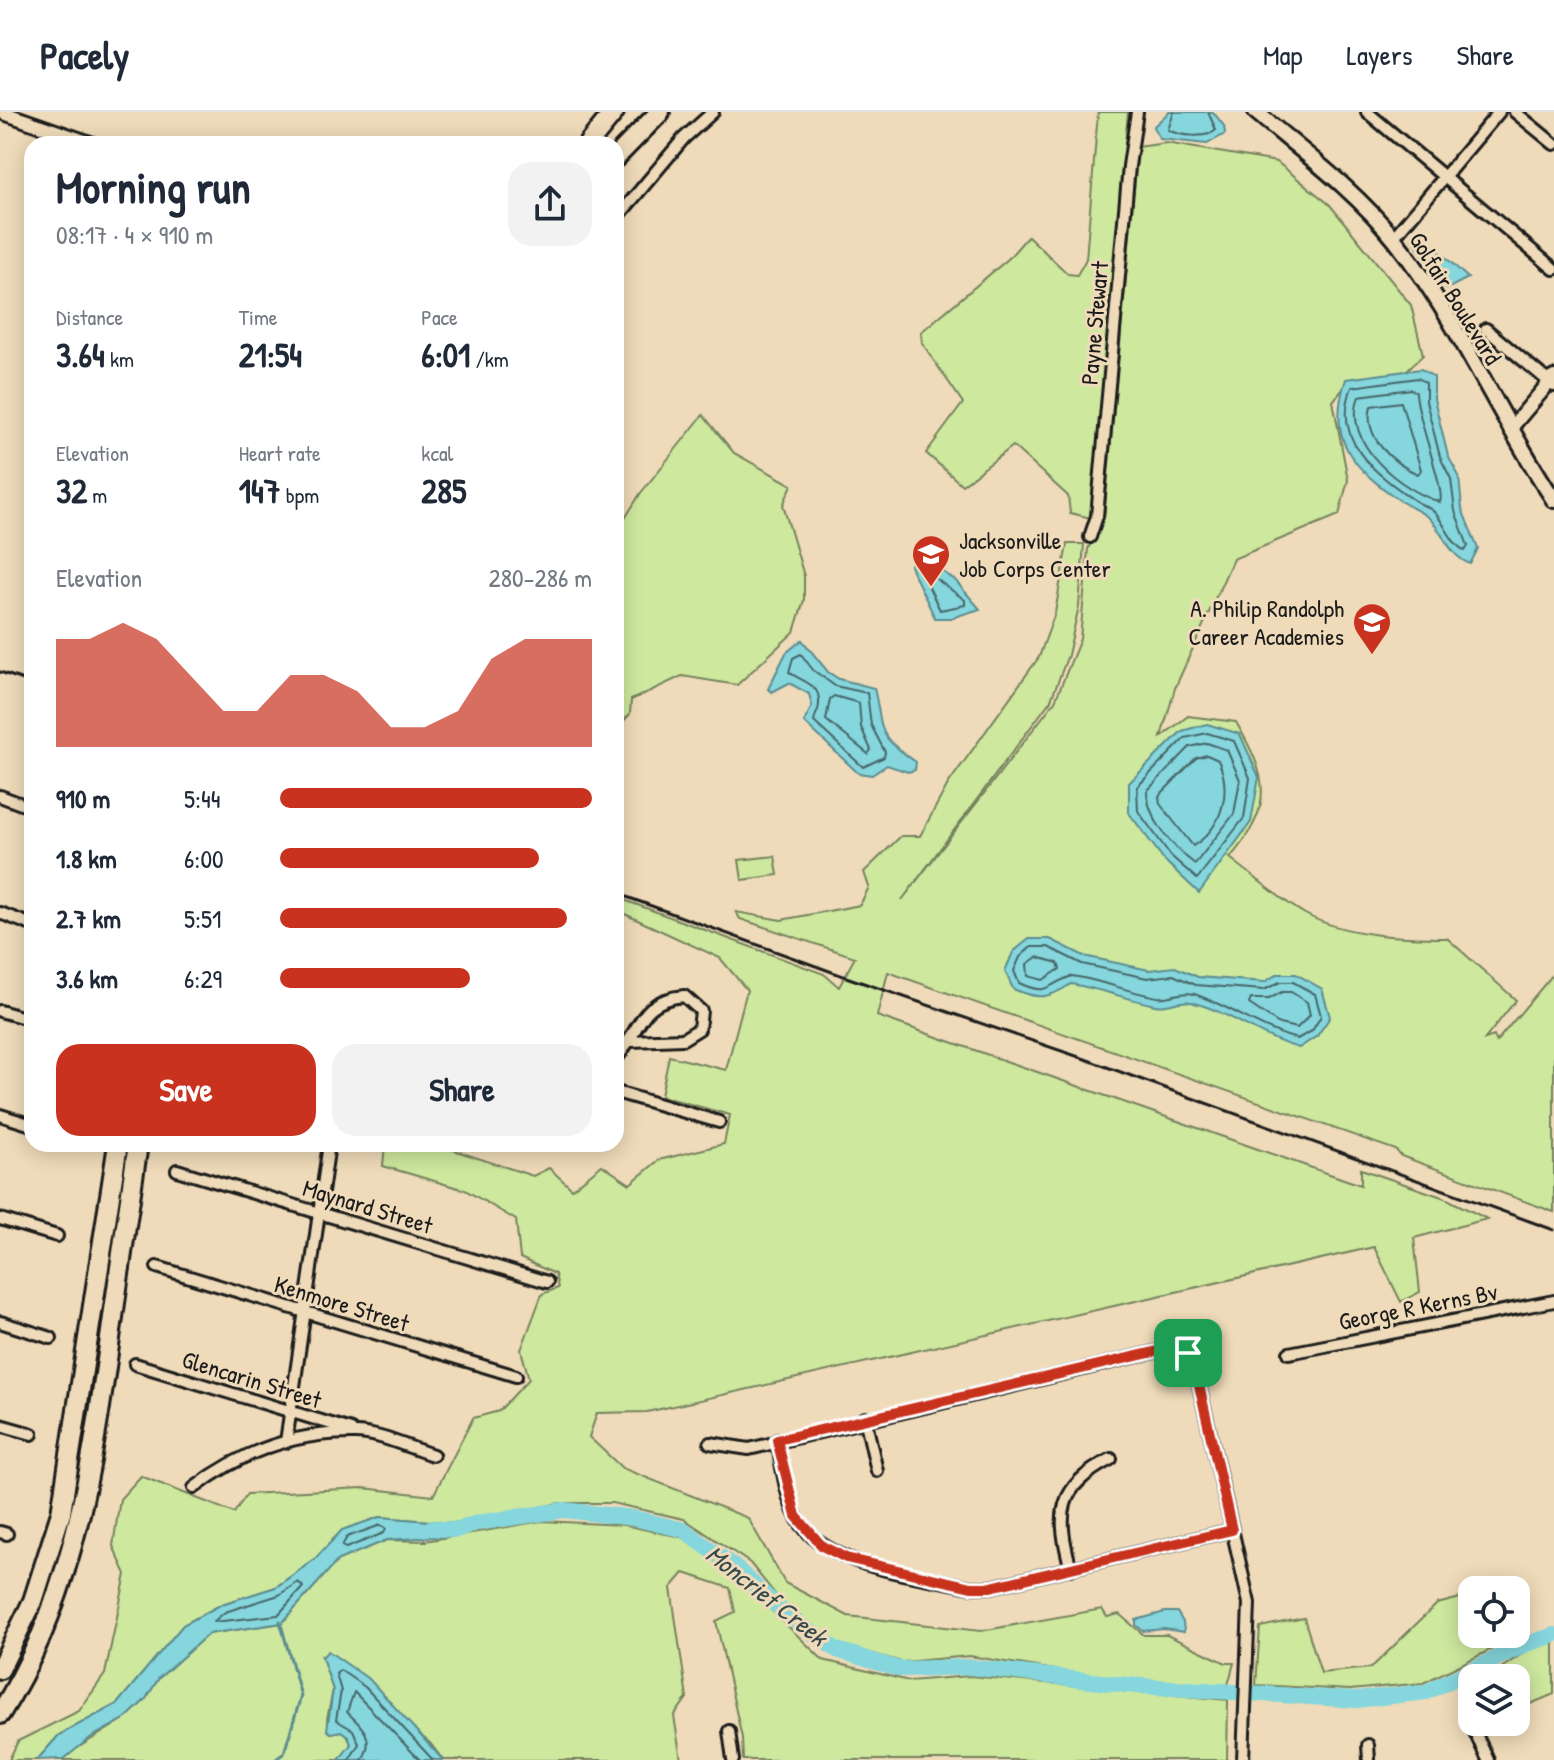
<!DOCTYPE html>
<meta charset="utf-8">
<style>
body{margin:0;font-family:"Patrick Hand",sans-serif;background:#f2f2f3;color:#1f2937;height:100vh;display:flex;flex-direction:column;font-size:30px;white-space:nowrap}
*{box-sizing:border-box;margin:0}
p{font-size:26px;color:#747a83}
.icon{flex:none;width:44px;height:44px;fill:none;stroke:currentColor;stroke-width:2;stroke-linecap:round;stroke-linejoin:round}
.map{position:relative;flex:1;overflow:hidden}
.side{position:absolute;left:24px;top:24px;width:600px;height:1016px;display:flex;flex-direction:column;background:#fff;border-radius:24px;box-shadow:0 4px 20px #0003}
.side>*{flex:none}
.fabs{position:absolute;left:1458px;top:1464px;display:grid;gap:16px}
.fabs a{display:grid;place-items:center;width:72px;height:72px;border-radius:16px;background:#fff;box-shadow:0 4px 20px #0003;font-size:40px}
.pin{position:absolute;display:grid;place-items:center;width:68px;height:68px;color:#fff;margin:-34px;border-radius:16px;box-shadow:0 4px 12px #0006}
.round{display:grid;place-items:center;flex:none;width:84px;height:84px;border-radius:24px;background:#f2f2f3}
.headline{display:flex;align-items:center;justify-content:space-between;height:136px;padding:0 32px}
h1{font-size:44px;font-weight:700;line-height:60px}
.figures{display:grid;grid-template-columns:repeat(3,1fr);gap:12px;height:136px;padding:8px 32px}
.figures div{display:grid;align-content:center}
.figures b{font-size:34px;font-weight:700}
.figures small{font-size:22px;font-weight:400}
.figures p{font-size:22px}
.chart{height:224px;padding:16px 32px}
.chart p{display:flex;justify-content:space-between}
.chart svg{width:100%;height:144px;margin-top:8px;fill:#c8321e;opacity:.7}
.action{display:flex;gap:16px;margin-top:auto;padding:16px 32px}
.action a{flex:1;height:92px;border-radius:24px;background:#c8321e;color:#fff;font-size:32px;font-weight:700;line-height:92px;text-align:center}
.action a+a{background:#f2f2f3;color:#1f2937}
ul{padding:0 32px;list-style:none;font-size:26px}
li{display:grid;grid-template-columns:128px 96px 1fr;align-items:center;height:60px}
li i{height:20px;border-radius:10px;background:#c8321e}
header{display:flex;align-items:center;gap:48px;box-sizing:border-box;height:112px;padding:0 40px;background:#fff;border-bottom:2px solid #e0e1e3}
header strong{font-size:38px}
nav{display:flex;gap:44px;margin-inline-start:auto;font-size:28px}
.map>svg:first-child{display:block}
.green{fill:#cee89e;stroke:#75825d;stroke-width:2}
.water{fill:#85d6dd;stroke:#5b8c90;stroke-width:2}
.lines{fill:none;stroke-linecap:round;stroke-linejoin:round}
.shore{stroke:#466669;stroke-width:2}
.stream{stroke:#5b8c90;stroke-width:3}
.river{stroke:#85d6dd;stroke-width:16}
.minor-casing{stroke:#1c1c1c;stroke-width:16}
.tertiary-casing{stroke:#1c1c1c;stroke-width:18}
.secondary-casing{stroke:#1c1c1c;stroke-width:20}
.motorway-casing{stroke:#1c1c1c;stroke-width:24}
.minor{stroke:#efdbb9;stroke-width:10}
.tertiary{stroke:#efdbb9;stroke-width:12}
.secondary{stroke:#efdbb9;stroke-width:14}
.motorway{stroke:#efdbb9;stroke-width:18}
.rail{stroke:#1c1c1c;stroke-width:3}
.route-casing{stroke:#fff;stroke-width:16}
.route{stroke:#c8321e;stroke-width:10}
.labels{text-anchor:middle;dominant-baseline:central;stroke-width:6;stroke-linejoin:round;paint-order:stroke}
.street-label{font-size:24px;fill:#1c1c1c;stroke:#efdbb9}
.poi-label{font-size:24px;fill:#1c1c1c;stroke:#efdbb9;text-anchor:start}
.water-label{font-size:26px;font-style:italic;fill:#364a4c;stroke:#efdbb9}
</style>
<header>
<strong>Pacely</strong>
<nav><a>Map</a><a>Layers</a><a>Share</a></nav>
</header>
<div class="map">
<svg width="1554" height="1648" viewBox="0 0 1554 1648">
<rect width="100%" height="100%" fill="#efdbb9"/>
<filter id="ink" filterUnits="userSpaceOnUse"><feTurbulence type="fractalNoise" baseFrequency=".0125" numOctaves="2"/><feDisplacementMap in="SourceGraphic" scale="16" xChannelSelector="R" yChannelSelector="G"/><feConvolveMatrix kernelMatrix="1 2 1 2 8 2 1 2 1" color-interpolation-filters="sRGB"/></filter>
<g filter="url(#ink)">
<g class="green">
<path d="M1098 0H1128L1091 406 1070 401 1068 384 1013 334 962 373 926 341 963 291 922 231 921 220 1008 147 1028 124 1068 162 1077 163 1086 147Z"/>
<path d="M1166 31 1277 50 1330 93 1411 193 1423 243 1406 259 1349 270 1333 289 1348 368 1339 403 1233 447 1175 576 1161 625 1188 604 1236 610C1269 667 1274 694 1230 746 1254 764 1279 787 1305 802 1345 824 1403 826 1447 826L1516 888 1485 927 1494 924 1496 930 1554 861V1100L1401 1044 1396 1038 888 860 877 904 1361 1073V1057L1445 1086 1487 1107 1414 1126 1420 1180 1401 1190 1374 1135 647 1300 597 1301 589 1325 622 1356 748 1406 785 1471 848 1504 981 1519 1102 1497 1107 1505 1119 1502 1144 1523H1167L1226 1551H1234L1228 1573 1127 1570 970 1544 902 1550 838 1532 783 1492 750 1451 684 1407 612 1391H560L453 1411 380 1405 342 1418 315 1447 276 1475 222 1492 183 1513 117 1592 59 1623 37 1648H9L18 1629 79 1599 105 1562 126 1462 113 1434 120 1387 141 1364 234 1401 247 1382 363 1376 433 1384 473 1306 499 1299 529 1267 521 1238 542 1182 558 1176 555 1162 520 1146 516 1108 465 1078 383 1054 385 1032H435L533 1064 549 1056 572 1077 602 1053 630 1072 659 1048 724 1032 730 1003 661 984 669 944 726 958 747 878 720 846 616 798V785L824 862 839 875 855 845 740 807 736 800 781 808 860 793 869 775 864 760 901 724H920L948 672 1039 545 1055 501 1067 432H1084L1079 494 1068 543 1051 588 902 788 1055 589 1080 527 1088 437 1104 406 1138 35Z"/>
<path d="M703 303 734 341 792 373 783 393 804 464V488L794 520 737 573 682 564 631 588 630 602 620 613H616V421L640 382Z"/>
<path d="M775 744 778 763 742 768 739 748Z"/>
<path d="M542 1409 624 1413 685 1426 744 1472 823 1548 909 1569 970 1564 1228 1588 1227 1648H743L742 1626 716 1509 735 1500 730 1476 684 1461 671 1476 687 1586 674 1604 681 1648H443L430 1631 322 1545 333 1578 327 1607 331 1621 341 1619 348 1624 351 1633 339 1648H58L126 1606 145 1588 159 1566 208 1522 282 1511 338 1448 387 1428 425 1429Z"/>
<path d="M1472 1483V1522H1516V1488L1529 1519 1423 1571 1350 1578 1256 1573 1260 1515 1304 1506 1321 1561 1371 1556 1437 1492Z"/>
<path d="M1554 1530V1582L1516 1598V1566H1487L1526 1539Z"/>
</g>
<g class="water">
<path d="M1169 0H1213L1224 14 1225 22 1207 32 1160 27 1153 15Z"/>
<path d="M1417 119 1468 166 1447 177 1412 126Z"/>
<path d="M1421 257 1434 265V287L1448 344 1459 364 1462 397 1478 437 1470 452C1448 443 1445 422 1429 406 1422 400 1410 395 1402 390 1354 357 1325 329 1346 267Z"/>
<path d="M918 443 955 468 980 497 951 506H935L910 454Z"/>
<path d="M802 528 828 560 839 567 874 576C885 622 874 621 916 650L915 658 908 660 887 653 872 663 858 661 804 610 812 594 809 582 789 571 772 580 768 577 786 541Z"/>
<path d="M1207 612 1240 622 1259 665 1251 710 1199 781 1165 749 1129 701V671L1182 619Z"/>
<path d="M1029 827H1050L1084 844 1149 858 1175 855 1198 865 1265 870 1277 862H1296L1322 877 1330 905 1317 924 1299 936C1261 926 1230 900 1191 890 1180 887 1167 896 1155 893 1127 887 1100 877 1071 872 1048 887 1039 888 1013 877L1005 859 1013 840Z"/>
<path d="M380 1405 453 1411 452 1424 387 1428 338 1448 282 1511 208 1522 159 1566 145 1588 126 1606 90 1626 64 1647 37 1648 59 1623 117 1592 183 1513 222 1492 276 1475 315 1447 342 1418Z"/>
<path d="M1165 1500H1177L1183 1510 1184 1520 1164 1517 1143 1519 1136 1513V1508Z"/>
<path d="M328 1539 370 1568 443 1648H339L351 1632 348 1624 341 1619 331 1621 327 1618 333 1578 322 1545Z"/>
</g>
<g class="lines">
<g class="shore">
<path d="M1174 0 1168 18C1180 24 1207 27 1216 18L1208 0"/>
<path d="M1418 266 1426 271V289L1440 345 1451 367 1455 399 1468 434 1465 439C1451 432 1446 413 1435 401 1430 395 1421 393 1414 388 1375 361 1331 329 1352 275Z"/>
<path d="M1411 277 1416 280C1416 304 1446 379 1440 390 1401 378 1341 331 1359 284Z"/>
<path d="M1401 290 1421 358 1418 362C1392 351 1363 325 1371 294Z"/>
<path d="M924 458 965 488V493L940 498 923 463Z"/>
<path d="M801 542 813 558 835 574 867 581 871 613 885 640 884 645 863 655 814 610C814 604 819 599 819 592 821 571 800 569 789 560L793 546Z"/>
<path d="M834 584 859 591 861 615 871 638 868 642 826 608 830 587Z"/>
<path d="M1207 621 1234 629 1250 666 1244 706 1197 767 1171 744 1138 699 1137 675 1185 626Z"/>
<path d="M1207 631 1227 638 1240 668 1234 702 1195 752C1174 737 1147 706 1147 679L1190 635Z"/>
<path d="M1207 643 1218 648C1232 679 1223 715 1193 734L1160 692 1159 684 1196 646Z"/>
<path d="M1031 835H1048L1082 852 1147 866 1173 863 1196 873 1264 878 1280 870H1293L1315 882 1321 904 1312 919 1297 927C1262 918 1230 894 1194 882 1181 878 1169 887 1157 885 1128 880 1101 868 1072 864 1047 872 1049 885 1019 871L1014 859 1020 845Z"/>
<path d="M1037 845 1058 851 1060 857 1043 868 1028 864 1027 852Z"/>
<path d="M1282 880H1291L1307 890 1310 903 1297 916 1279 912 1249 892 1251 887H1269Z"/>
<path d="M381 1413 386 1416 384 1421 346 1436 342 1434 347 1425Z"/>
<path d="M298 1470 303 1475 278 1503 213 1510 225 1500 279 1483Z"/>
<path d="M349 1648 359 1632 353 1618 336 1608 341 1579 336 1562 340 1558 365 1575 433 1648"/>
<path d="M362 1648C376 1626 362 1614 347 1600L354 1580 420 1648"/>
</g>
<path class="stream" d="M275 1648 284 1641 301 1584 280 1509"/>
<path class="river" d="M431 1416 456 1418 477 1411 564 1398 633 1406 684 1418 738 1458 789 1505 837 1538 899 1557 971 1555 1126 1573 1356 1588 1426 1580 1524 1533 1554 1523"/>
<defs>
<g id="minor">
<path d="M1367 0 1554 157"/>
<path d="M1515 0 1554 32"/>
<path d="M616 107 684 26 713 0"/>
<path d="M1393 126 1499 0"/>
<path d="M1486 217 1554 274"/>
<path d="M1090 425 1097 404 1129 54 1137 0"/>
<path d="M0 684 32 696"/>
<path d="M0 801 32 813"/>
<path d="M0 899 32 908"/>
<path d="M616 947C641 917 639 888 684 884L701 899 699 917 683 927 631 929"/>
<path d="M616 980 719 1010"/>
<path d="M0 1003 32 1013"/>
<path d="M177 1058 547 1170"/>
<path d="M0 1107 57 1124"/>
<path d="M157 1155 516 1264"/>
<path d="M0 1210 51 1226"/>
<path d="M1289 1241 1554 1189"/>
<path d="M135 1252 351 1318"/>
<path d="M865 1306 877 1359"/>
<path d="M0 1313 32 1322"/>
<path d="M777 1328C782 1354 785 1383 797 1406 826 1457 918 1463 971 1475H991L1232 1418"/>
<path d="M286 1330 329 1032"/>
<path d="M710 1331 749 1337 1171 1236 1182 1238 1193 1247 1249 1491 1243 1648"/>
<path d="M194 1376C241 1340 295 1320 355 1321 379 1321 409 1336 433 1343"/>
<path d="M0 1420 7 1422"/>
<path d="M1071 1457C1056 1402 1057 1375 1111 1347"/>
<path d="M1466 1601 1488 1648"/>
<path d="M729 1619 733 1648"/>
<path d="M1368 1633 1369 1648"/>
</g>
<g id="tertiary">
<path d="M1 0 93 32"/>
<path d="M1510 317 1554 265"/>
</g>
<path id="secondary" d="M1256 0C1303 40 1356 79 1395 128 1458 207 1498 304 1554 388"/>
<g id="motorway">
<path d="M588 32 614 0"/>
<path d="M616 45 660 0"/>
<path d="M0 1557 33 1489 61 1401 118 1032"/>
<path d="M0 1602C68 1495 88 1378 106 1255 116 1181 127 1106 138 1032"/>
</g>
</defs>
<use href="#minor" class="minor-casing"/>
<use href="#tertiary" class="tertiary-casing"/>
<use href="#secondary" class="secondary-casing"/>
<use href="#motorway" class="motorway-casing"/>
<use href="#minor" class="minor"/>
<use href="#tertiary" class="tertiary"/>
<use href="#secondary" class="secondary"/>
<use href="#motorway" class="motorway"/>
<g class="rail">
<path d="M0 560 32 571"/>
<path d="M616 781 846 865 1085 947 1554 1118"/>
</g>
</g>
</g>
<g class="lines" filter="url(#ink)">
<defs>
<path id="route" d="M1171 1236 1182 1238 1193 1247 1232 1418 991 1475H971L846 1446 822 1434 796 1404 777 1328Z"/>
</defs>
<use href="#route" class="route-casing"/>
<use href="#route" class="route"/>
</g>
<defs>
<symbol id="university-pin" viewBox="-11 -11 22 30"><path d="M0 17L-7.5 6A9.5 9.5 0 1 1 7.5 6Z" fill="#c8321e" stroke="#efdbb9"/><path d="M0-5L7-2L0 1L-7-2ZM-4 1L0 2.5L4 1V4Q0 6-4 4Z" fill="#fff"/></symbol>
<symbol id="school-pin" viewBox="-11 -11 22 30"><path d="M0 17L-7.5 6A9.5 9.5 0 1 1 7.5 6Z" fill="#c8321e" stroke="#efdbb9"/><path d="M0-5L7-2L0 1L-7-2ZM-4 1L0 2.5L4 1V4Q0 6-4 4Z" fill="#fff"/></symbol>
</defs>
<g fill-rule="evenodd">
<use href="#university-pin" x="909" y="420" width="44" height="60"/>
<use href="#school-pin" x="1350" y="488" width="44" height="60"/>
</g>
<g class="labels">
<g class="street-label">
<text transform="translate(1456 186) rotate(58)">Golfair Boulevard</text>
<text transform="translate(1094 211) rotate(-85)">Payne Stewart</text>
<text transform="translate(368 1094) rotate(17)">Maynard Street</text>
<text transform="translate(342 1191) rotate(17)">Kenmore Street</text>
<text transform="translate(1418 1194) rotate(-11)">George R Kerns Bv</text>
<text transform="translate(252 1267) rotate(17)">Glencarin Street</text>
</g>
<g class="poi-label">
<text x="959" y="428">Jacksonville<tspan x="959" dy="28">Job Corps Center</tspan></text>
<text x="1344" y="496" text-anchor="end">A. Philip Randolph<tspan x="1344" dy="28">Career Academies</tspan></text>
</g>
<g class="water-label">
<text transform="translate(767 1483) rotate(38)">Moncrief Creek</text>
</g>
</g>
</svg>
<div class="fabs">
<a><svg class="icon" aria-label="locate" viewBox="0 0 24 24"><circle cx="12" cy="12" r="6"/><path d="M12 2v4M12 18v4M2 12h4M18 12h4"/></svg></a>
<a><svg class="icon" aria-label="layers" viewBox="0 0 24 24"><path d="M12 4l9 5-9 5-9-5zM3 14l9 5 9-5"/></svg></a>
</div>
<div class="pin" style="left:1188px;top:1241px;background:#1e9e55"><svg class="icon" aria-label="arrive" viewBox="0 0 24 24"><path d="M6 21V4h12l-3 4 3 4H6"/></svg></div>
<section class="side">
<div class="headline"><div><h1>Morning run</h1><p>08:17 · 4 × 910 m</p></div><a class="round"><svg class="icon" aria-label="share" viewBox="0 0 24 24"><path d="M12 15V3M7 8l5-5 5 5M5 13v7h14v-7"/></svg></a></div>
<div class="figures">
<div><p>Distance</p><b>3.64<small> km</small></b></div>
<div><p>Time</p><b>21:54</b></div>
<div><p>Pace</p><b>6:01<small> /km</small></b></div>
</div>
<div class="figures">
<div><p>Elevation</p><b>32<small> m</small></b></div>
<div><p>Heart rate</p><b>147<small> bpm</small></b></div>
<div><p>kcal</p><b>285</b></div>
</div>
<div class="chart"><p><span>Elevation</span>280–286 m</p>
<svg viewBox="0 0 160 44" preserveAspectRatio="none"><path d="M0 44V11L10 11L20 6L30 11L40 22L50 33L60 33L70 22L80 22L90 27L100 38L110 38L120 33L130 17L140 11L150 11L160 11V44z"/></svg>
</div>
<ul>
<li><b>910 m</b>5:44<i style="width:100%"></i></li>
<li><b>1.8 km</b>6:00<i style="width:83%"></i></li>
<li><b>2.7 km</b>5:51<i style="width:92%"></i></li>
<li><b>3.6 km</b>6:29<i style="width:61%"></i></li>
</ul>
<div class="action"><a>Save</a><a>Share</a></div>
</section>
</div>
